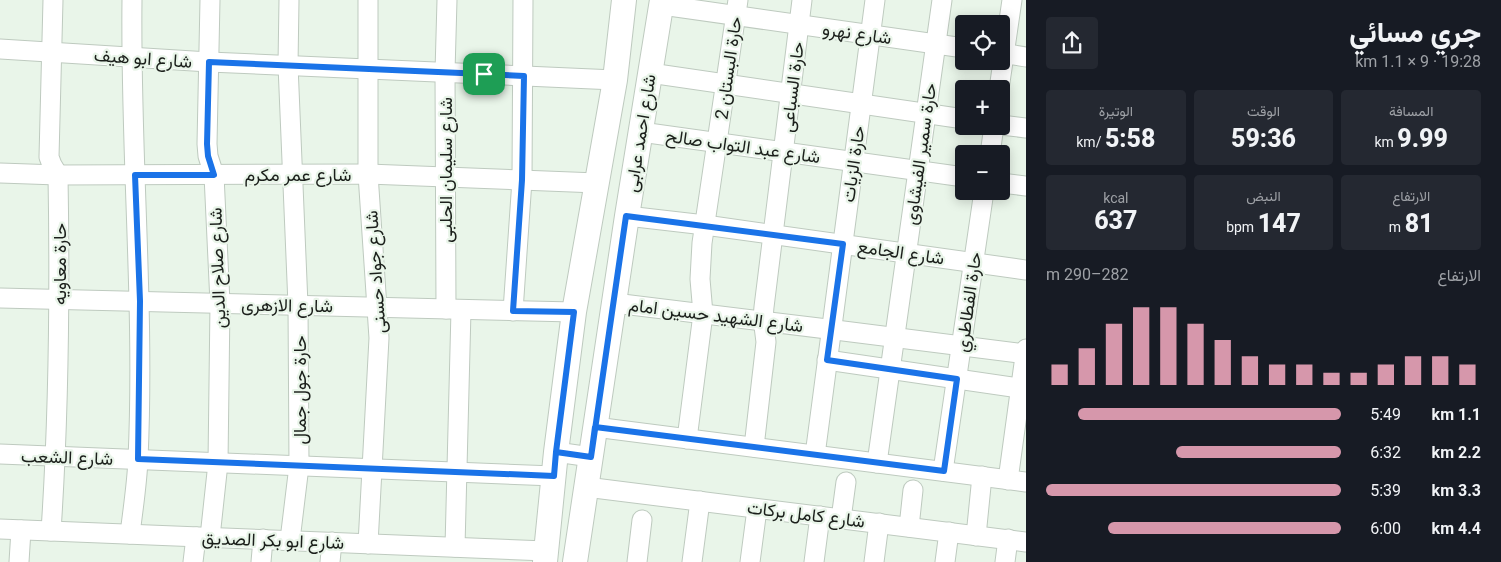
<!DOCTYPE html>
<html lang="ar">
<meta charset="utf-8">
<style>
body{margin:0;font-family:Roboto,Vazirmatn,sans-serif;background:#242831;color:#f1f3f6;direction:rtl;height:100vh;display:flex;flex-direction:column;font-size:19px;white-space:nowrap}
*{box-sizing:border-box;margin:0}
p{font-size:16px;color:#9ea1a6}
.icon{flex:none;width:28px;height:28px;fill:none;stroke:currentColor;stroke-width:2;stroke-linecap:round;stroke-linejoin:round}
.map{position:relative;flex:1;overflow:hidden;direction:ltr}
.drawer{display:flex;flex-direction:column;background:#171b24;width:475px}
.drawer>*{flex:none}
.fabs{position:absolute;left:955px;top:15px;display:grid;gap:10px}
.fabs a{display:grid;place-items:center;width:55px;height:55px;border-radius:5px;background:#171b24;box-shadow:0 2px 12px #0003;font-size:25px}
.pin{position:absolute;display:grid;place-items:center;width:42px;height:42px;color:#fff;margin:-21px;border-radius:10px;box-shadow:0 2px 8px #0006}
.round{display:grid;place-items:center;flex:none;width:52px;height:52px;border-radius:5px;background:#242831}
.overview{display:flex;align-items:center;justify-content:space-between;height:85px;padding:0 20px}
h1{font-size:28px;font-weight:800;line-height:38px}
.metrics{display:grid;grid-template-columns:repeat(3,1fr);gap:8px;height:85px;padding:5px 20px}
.metrics div{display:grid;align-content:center;border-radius:5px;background:#242831;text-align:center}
.metrics b{font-size:25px;font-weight:800}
.metrics small{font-size:14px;font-weight:400}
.metrics p{font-size:14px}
.chart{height:140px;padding:10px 20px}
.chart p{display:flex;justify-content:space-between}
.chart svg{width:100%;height:90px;margin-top:5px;stroke:#d697ab;stroke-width:6}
ul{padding:0 20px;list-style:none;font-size:16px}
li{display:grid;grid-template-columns:80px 60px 1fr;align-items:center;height:38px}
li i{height:12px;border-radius:6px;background:#d697ab}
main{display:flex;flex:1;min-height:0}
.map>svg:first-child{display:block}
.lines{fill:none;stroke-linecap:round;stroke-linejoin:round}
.minor-casing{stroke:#becabf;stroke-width:21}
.tertiary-casing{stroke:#becabf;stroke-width:26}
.minor{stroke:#fff;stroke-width:19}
.tertiary{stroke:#fff;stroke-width:24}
.route-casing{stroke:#fff;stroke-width:10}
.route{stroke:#1a73e8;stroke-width:6}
.labels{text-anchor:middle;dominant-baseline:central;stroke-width:4.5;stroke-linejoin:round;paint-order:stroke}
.street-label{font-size:18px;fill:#1b1f1b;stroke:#e9f5e9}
</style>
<main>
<section class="drawer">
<div class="overview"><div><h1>جري مسائي</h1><p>19:28 · 9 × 1.1 km</p></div><a class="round"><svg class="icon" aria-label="share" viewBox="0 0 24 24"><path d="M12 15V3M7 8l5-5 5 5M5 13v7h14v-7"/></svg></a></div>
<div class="metrics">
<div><p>المسافة</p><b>9.99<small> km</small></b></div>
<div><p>الوقت</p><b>59:36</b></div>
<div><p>الوتيرة</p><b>5:58<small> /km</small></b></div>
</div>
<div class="metrics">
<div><p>الارتفاع</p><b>81<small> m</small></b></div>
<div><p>النبض</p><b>147<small> bpm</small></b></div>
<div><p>kcal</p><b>637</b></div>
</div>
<div class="chart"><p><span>الارتفاع</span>282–290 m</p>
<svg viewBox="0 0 160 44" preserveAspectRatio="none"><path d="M5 44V34M15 44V26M25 44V14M35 44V6M45 44V6M55 44V14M65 44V22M75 44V30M85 44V34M95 44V34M105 44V38M115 44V38M125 44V34M135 44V30M145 44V30M155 44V34"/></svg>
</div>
<ul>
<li><b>1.1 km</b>5:49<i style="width:89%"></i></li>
<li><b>2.2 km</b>6:32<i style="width:56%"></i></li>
<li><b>3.3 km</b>5:39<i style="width:100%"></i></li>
<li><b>4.4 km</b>6:00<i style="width:79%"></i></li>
</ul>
</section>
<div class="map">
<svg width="1026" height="562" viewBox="0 0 1026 562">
<rect width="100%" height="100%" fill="#e9f5e9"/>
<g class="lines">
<defs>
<g id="minor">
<path d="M289 0 288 65 298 305 299 466 290 540"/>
<path d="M662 5 964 48"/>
<path d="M0 49 209 62 615 80"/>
<path d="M1001 53 1026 57"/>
<path d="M650 73 964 119"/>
<path d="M999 89 1012 0"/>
<path d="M1001 125 1026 128"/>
<path d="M641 132 964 177"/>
<path d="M990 154 994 126"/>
<path d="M0 173 58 175 368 174 597 183"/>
<path d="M1001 183 1026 186"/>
<path d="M627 216 705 225 1026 270"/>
<path d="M0 298 574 312"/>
<path d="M614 303C751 320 889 336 1026 354"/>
<path d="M446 309 445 72 447 0"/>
<path d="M513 311 522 180 523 0"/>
<path d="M827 360 1026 389"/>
<path d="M595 427 1026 482"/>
<path d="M687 439 703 314 700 279 702 243 738 0"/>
<path d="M754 447 766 342 763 318 764 307 802 0"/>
<path d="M556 452 591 457"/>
<path d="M0 454 554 476"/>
<path d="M815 455 875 0"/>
<path d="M877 463 942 0"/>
<path d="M943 471 984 191"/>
<path d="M1008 480 1026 349"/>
<path d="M586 487 1026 542"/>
<path d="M841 519 846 482"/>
<path d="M909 527 913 490"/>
<path d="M0 529 546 551"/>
<path d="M51 531C59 412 60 294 58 175L52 165 49 157 53 0"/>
<path d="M130 534C133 509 137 484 138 459 145 306 130 153 132 0"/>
<path d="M976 536 982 476"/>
<path d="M210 537 218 463 220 303 214 175 208 156 207 144 210 0"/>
<path d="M368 544 379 338 368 174V0"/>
<path d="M455 547 461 310"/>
<path d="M19 562 21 530"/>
<path d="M193 562 196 537"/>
<path d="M261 562 263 539"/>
<path d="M330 562 332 542"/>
<path d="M637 562 642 520"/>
<path d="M692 562 700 501"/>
<path d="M750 562 757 509"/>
<path d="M814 562 820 516"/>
<path d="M874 562 879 523"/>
<path d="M945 562 949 532"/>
<path d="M1005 562 1008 539"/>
</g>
<g id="tertiary">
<path d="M545 562 556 452 574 312 615 80 624 0"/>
<path d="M575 562 627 216 662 0"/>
</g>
</defs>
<use href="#minor" class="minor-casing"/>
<use href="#tertiary" class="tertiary-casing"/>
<use href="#minor" class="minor"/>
<use href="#tertiary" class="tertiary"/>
</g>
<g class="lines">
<defs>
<path id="route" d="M484 74 209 62 207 144 208 156 214 175H135L140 301 138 459 554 476 556 452 591 457 595 427 944 471 957 379 827 360 843 244 626 216 591 457 556 452 574 312 513 311 522 180 524 76 484 74"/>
</defs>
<use href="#route" class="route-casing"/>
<use href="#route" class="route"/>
</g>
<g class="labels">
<g class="street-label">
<text transform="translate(857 33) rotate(8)">شارع نهرو</text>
<text transform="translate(143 58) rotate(4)">شارع ابو هيف</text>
<text transform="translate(728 68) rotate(-82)">حارة البستان 2</text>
<text transform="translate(792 87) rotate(-83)">حارة السباعى</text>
<text transform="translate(640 133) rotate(-81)">شارع احمد عرابى</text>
<text transform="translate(743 146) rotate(8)">شارع عبد التواب صالح</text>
<text transform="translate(920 154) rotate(-82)">حارة سمير الفيشاوى</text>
<text transform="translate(853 164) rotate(-82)">حارة الزيات</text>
<text transform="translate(445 170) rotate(-90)">شارع سليمان الحلبى</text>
<text x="298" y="174">شارع عمر مكرم</text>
<text transform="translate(901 252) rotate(8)">شارع الجامع</text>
<text transform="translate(59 264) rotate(-90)">حارة معاويه</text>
<text transform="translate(217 268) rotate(-92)">شارع صلاح الدين</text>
<text transform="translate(375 272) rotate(-94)">شارع جواد حسنى</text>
<text transform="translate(968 302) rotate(-82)">حارة الفطاطري</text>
<text transform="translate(287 305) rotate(1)">شارع الازهرى</text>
<text transform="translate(716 315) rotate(7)">شارع الشهيد حسين امام</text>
<text transform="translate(299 390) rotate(-90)">حارة جول جمال</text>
<text transform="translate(67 457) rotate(2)">شارع الشعب</text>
<text transform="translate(806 514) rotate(7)">شارع كامل بركات</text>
<text transform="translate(273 540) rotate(2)">شارع ابو بكر الصديق</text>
</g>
</g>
</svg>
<div class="fabs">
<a><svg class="icon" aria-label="locate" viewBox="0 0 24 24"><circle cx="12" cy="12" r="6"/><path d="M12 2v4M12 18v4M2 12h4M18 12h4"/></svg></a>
<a>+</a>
<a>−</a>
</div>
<div class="pin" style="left:484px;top:74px;background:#1e9e55"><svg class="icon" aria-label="arrive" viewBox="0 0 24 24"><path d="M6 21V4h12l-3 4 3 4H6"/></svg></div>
</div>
</main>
